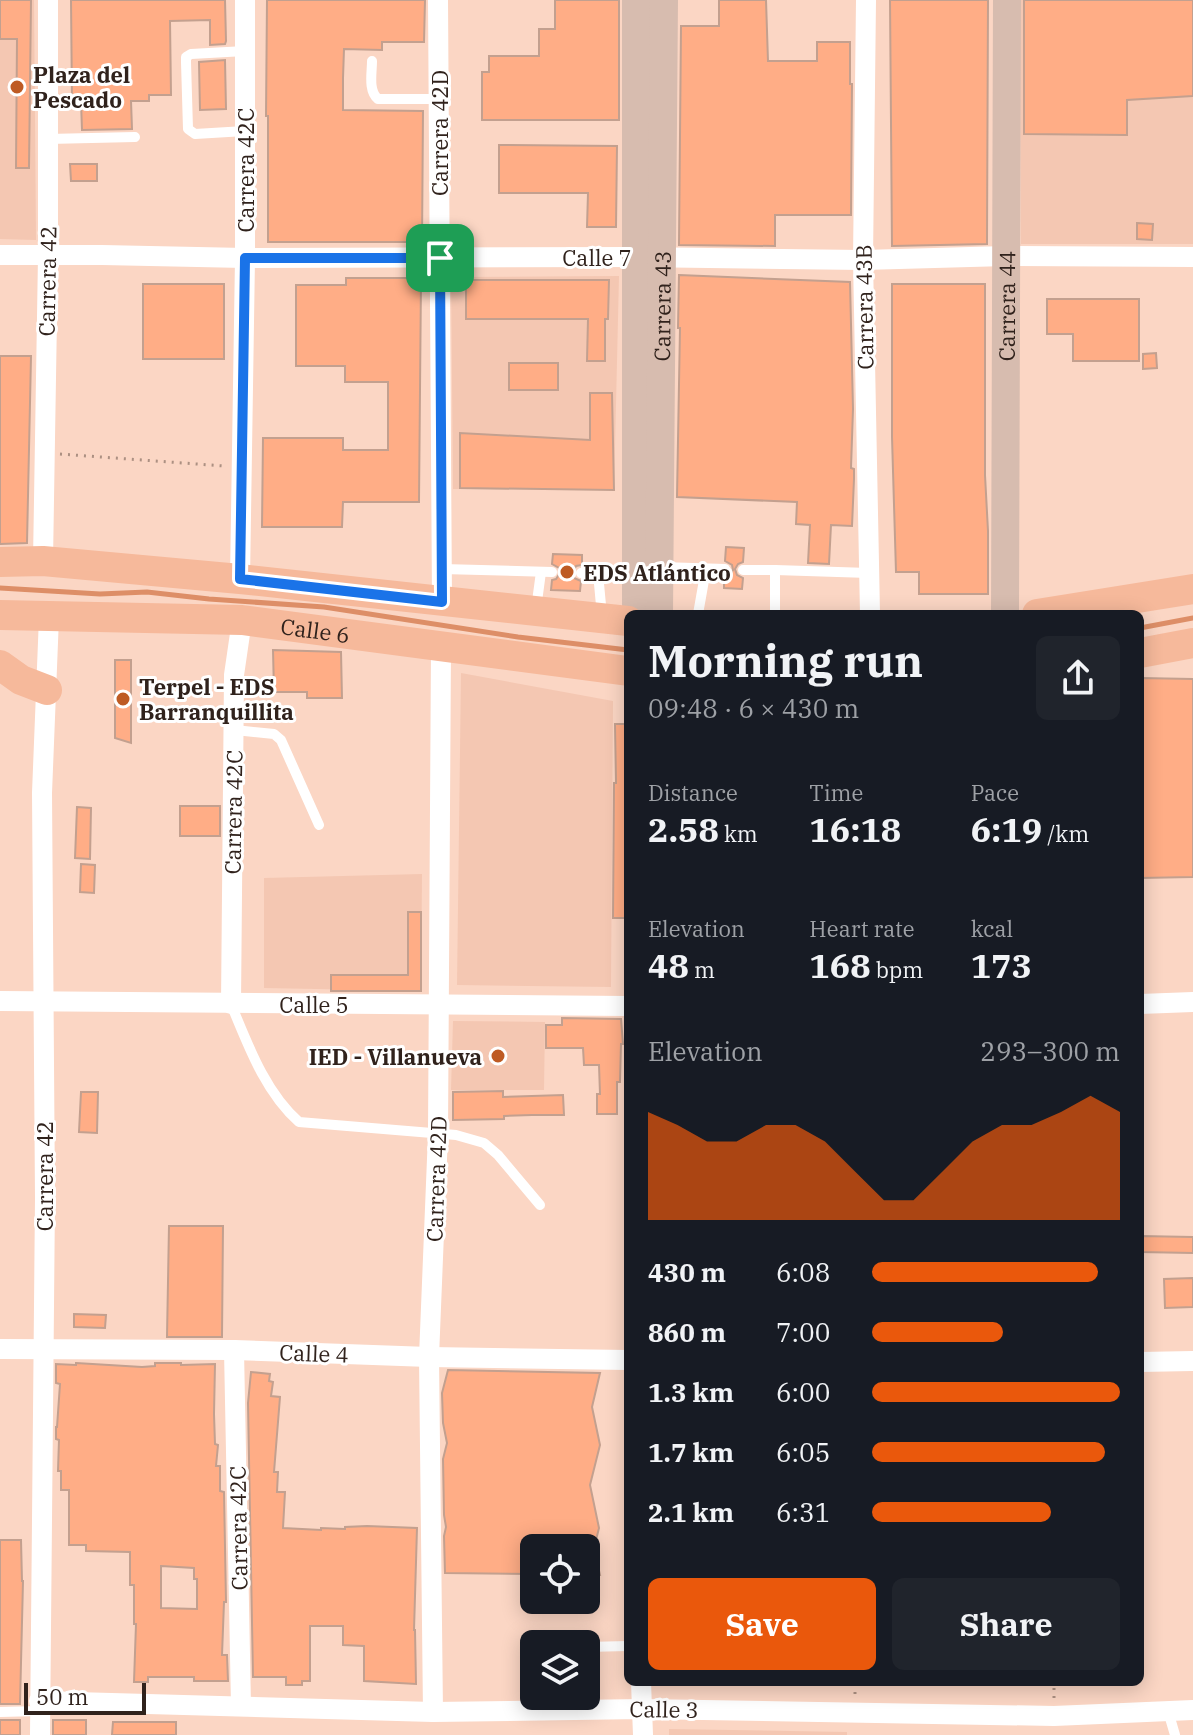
<!DOCTYPE html>
<meta charset="utf-8">
<style>
body{margin:0;font-family:"IBM Plex Serif",serif;background:#20242c;color:#f1f3f6;height:100vh;display:flex;flex-direction:column;font-size:30px;white-space:nowrap}
*{box-sizing:border-box;margin:0}
p{font-size:26px;color:#9ea1a6}
.icon{flex:none;width:44px;height:44px;fill:none;stroke:currentColor;stroke-width:2;stroke-linecap:round;stroke-linejoin:round}
.map{position:relative;flex:1;overflow:hidden}
.side{position:absolute;left:624px;top:610px;width:520px;height:1076px;display:flex;flex-direction:column;background:#171b24;border-radius:12px;box-shadow:0 4px 20px #0003}
.side>*{flex:none}
.buttons{position:absolute;left:520px;top:1534px;display:grid;gap:16px}
.buttons a{display:grid;place-items:center;width:80px;height:80px;border-radius:12px;background:#171b24;box-shadow:0 4px 20px #0003;font-size:40px}
.scale{position:absolute;left:24px;bottom:20px;width:122px;box-sizing:border-box;padding-left:8px;border:4px solid #30221c;border-top:0;font-size:22px;line-height:28px;white-space:nowrap;color:#30221c;-webkit-text-stroke:6px #fff;paint-order:stroke}
.pin{position:absolute;display:grid;place-items:center;width:68px;height:68px;color:#fff;margin:-34px;border-radius:16px;box-shadow:0 4px 12px #0006}
.round{display:grid;place-items:center;flex:none;width:84px;height:84px;border-radius:12px;background:#20242c}
.summary{display:flex;align-items:center;justify-content:space-between;height:136px;padding:0 24px}
h1{font-size:44px;font-weight:800;line-height:60px}
.metrics{display:grid;grid-template-columns:repeat(3,1fr);gap:12px;height:136px;padding:8px 24px}
.metrics div{display:grid;align-content:center}
.metrics b{font-size:34px;font-weight:800}
.metrics small{font-size:22px;font-weight:400}
.metrics p{font-size:22px}
.chart{height:224px;padding:16px 24px}
.chart p{display:flex;justify-content:space-between}
.chart svg{width:100%;height:144px;margin-top:8px;fill:#ea580c;opacity:.7}
.action{display:flex;gap:16px;margin-top:auto;padding:16px 24px}
.action a{flex:1;height:92px;border-radius:12px;background:#ea580c;color:#fff;font-size:32px;font-weight:800;line-height:92px;text-align:center}
.action a+a{background:#20242c;color:#f1f3f6}
ul{padding:0 24px;list-style:none;font-size:26px}
li{display:grid;grid-template-columns:128px 96px 1fr;align-items:center;height:60px}
li i{height:20px;border-radius:10px;background:#ea580c}
.map>svg:first-child{display:block}
.built{fill:#f4c7b2}
.lines{fill:none;stroke-linecap:round;stroke-linejoin:round}
.stream{stroke:#dd8e67;stroke-width:5}
.building{fill:#ffad86;stroke:#c3a08f;stroke-width:2;fill-rule:evenodd}
.path{stroke:#ac9082;stroke-width:3;stroke-dasharray:2 6;stroke-linecap:butt}
.lane{stroke:#fff;stroke-width:10}
.street{stroke:#fff;stroke-width:20}
.secondary{stroke:#d7bcaf;stroke-width:28}
.primary{stroke:#f6b99b;stroke-width:30}
.route-casing{stroke:#fff;stroke-width:16}
.route{stroke:#1a73e8;stroke-width:10}
.poi-dot{fill:#be5b24;stroke:#fff;stroke-width:3}
.labels{text-anchor:middle;dominant-baseline:central;stroke-width:6;stroke-linejoin:round;paint-order:stroke}
.poi-label{font-size:22px;font-weight:bold;fill:#30221c;stroke:#fff;text-anchor:start}
.street-label{font-size:22px;fill:#30221c;stroke:#fff}
</style>
<div class="map">
<svg width="1193" height="1735" viewBox="0 0 1193 1735">
<rect width="100%" height="100%" fill="#fbd6c4"/>
<g class="built">
<path d="M0 0H34L36 240 0 239Z"/>
<path d="M1020 0H1193V244H1021Z"/>
<path d="M619 276 614 490 453 489 451 277Z"/>
<path d="M461 673 613 701 611 987 457 985Z"/>
<path d="M422 874 421 991 264 988V878Z"/>
<path d="M453 1021 545 1022 544 1090H451Z"/>
<path d="M669 1729 847 1732V1735H669Z"/>
</g>
<g class="lines">
<g class="stream">
<path d="M0 588 100 594 147 592 209 599 324 607 518 637 628 650"/>
<path d="M1140 628 1193 618"/>
</g>
</g>
<g class="building">
<path d="M0 0H31L29 168H16L17 39H0Z"/>
<path d="M71 0H225L226 41 225 44 210 45V20L170 21 171 95H149V101H131L132 129 82 130 81 102H72Z"/>
<path d="M267 0H425L424 42H382V50L344 49 343 78V110L423 111 422 242H268V116H266Z"/>
<path d="M555 0H619V120H482V72H489V56H539V29H555Z"/>
<path d="M719 0H766L768 61H817V42H850V84H852L851 215H775V246L679 245 681 26H719Z"/>
<path d="M890 0H988L987 244 892 246Z"/>
<path d="M1024 0H1193V96L1127 100V135L1024 134Z"/>
<path d="M225 60 226 109 200 110 199 62Z"/>
<path d="M499 145 617 146 616 227H587L588 193H499Z"/>
<path d="M70 164H97V181H71Z"/>
<path d="M1137 223 1153 224 1152 240 1137 239Z"/>
<path d="M679 275 850 282 853 409 851 468 854 469V479L852 526 831 525 829 564 808 563 810 525 796 524 797 502 677 497 680 328H678Z"/>
<path d="M346 278H421L419 502H343L342 527H262L263 438H343V450H388V382H345V366H296V285H346Z"/>
<path d="M466 280H609L608 319H605V361H587L588 319H466Z"/>
<rect x="143" y="284" width="81" height="75"/>
<path d="M892 284H985V475L988 531V594H919V572H896L892 437Z"/>
<path d="M1047 299H1139V361H1073V334H1047Z"/>
<path d="M1156 353 1157 368 1143 369V354Z"/>
<path d="M0 356H31L27 543 0 544Z"/>
<rect x="509" y="363" width="49" height="27"/>
<path d="M590 393H612L614 490 460 488V433L590 440Z"/>
<path d="M726 547 744 548 743 562 738 564 735 569 737 575 743 578 742 589 724 588V577L729 576 733 570 732 565 725 561Z"/>
<path d="M553 554 582 555V565L576 566 573 572 574 578 581 581 580 591 551 590 552 580 556 579 560 573 559 568 552 564Z"/>
<path d="M273 650 341 652 342 698H307V692H274Z"/>
<path d="M115 660H131V743L115 738Z"/>
<path d="M1140 678 1193 679V877L1140 878Z"/>
<path d="M615 724H628V918H613L614 783H616Z"/>
<rect x="180" y="806" width="40" height="30"/>
<path d="M77 807 91 808 90 859 75 858Z"/>
<path d="M81 864 95 865 94 893 80 892Z"/>
<path d="M408 912H421V991H331V975H408Z"/>
<path d="M562 1018 621 1019 623 1044H621L620 1082H617V1114H597V1094H600L599 1065H584L583 1048H546V1025H562Z"/>
<path d="M503 1091V1097L563 1095 564 1115H532L504 1116V1119L453 1120V1092Z"/>
<path d="M81 1092H98L97 1133 79 1132Z"/>
<path d="M169 1226H223L222 1337H167Z"/>
<path d="M1140 1236 1193 1237V1253L1140 1252Z"/>
<path d="M1193 1278V1307L1165 1308 1164 1279Z"/>
<path d="M74 1314 106 1315 105 1328 74 1327Z"/>
<path d="M76 1363 142 1367 155 1366V1363H181V1365L215 1364 214 1414 215 1444 218 1445 216 1466H220V1491L224 1492 226 1602H224L222 1655H227L228 1681H194V1677H148V1682H134L136 1624H134V1585H130V1552L86 1551V1545H69V1490H61V1471H58L59 1440 56 1439V1427H57L60 1384 56 1383V1364L76 1365ZM161 1566 194 1568V1579H197V1609L161 1608Z"/>
<path d="M448 1370 600 1373 592 1407 600 1445 590 1485 599 1528 594 1548 600 1575H586V1548H534V1574L445 1573 444 1536 446 1527 444 1515 443 1459 447 1443 443 1423 442 1393Z"/>
<path d="M251 1372 270 1374 269 1381 273 1382 271 1396 280 1397 274 1472H278L277 1492H285L283 1528 321 1530V1528L345 1529V1527L367 1526 417 1528 414 1630H415L416 1684 364 1681V1646L343 1645V1626H310V1681H302V1685H286V1677H253L248 1403Z"/>
<path d="M0 1540H21L22 1581H23L20 1704H0Z"/>
<rect x="0" y="1720" width="20" height="15"/>
<rect x="53" y="1720" width="33" height="15"/>
<path d="M113 1722H176V1735H112Z"/>
</g>
<g class="lines">
<g class="path">
<path d="M60 454 224 466"/>
<path d="M855 1694V1682"/>
<path d="M1054 1698V1682"/>
</g>
<g class="lane">
<path d="M372 61C372 73 368 91 378 99H439"/>
<path d="M245 131 195 134 188 129 186 62V57L191 54 245 51"/>
<path d="M48 139 135 137"/>
<path d="M661 567 725 569"/>
<path d="M442 569 552 572"/>
<path d="M743 570H775V614"/>
<path d="M775 570 869 573"/>
<path d="M581 573 635 574"/>
<path d="M598 573 602 616"/>
<path d="M536 609 541 572"/>
<path d="M698 614 706 569"/>
<path d="M235 730 274 734 281 740 319 825"/>
<path d="M231 1004C248 1045 265 1092 299 1122L456 1135 484 1143 498 1155 540 1205"/>
<path d="M586 1647 628 1646"/>
<path d="M532 1649H534"/>
<path d="M1168 1711 1175 1735"/>
<path d="M0 1712 40 1711"/>
</g>
<g class="street">
<path d="M438 0 442 602"/>
<path d="M866 0 863 260 870 614"/>
<path d="M0 255H102L245 258 636 257 863 260 1006 256 1193 257"/>
<path d="M43 561 48 256V0"/>
<path d="M240 579 245 258V0"/>
<path d="M0 1001 628 1006"/>
<path d="M231 1004 234 675 242 620"/>
<path d="M1140 1004 1193 1002"/>
<path d="M0 1349 234 1350 429 1357 628 1360"/>
<path d="M234 1350 241 1706"/>
<path d="M1140 1362 1193 1361"/>
<path d="M641 1682 643 1735"/>
<path d="M39 1701 433 1712 642 1709 1054 1716 1193 1710"/>
<path d="M433 1712 429 1357 438 1134 441 646"/>
<path d="M40 1735 45 1198 42 793 49 617"/>
</g>
<g class="secondary">
<path d="M636 614V0"/>
<path id="s1" d="M659 614 664 0"/>
<path id="s2" d="M1005 614 1007 0"/>
</g>
<g class="primary">
<path d="M0 562 43 561 240 579 628 621"/>
<path d="M1037 614 1193 589"/>
<path id="s3" d="M0 615 242 620 628 671"/>
<path d="M1140 653 1193 643"/>
<path d="M0 665 21 680 47 690"/>
</g>
</g>
<g class="lines">
<defs>
<path id="route" d="M245 258H440L442 602 240 579Z"/>
</defs>
<use href="#route" class="route-casing"/>
<use href="#route" class="route"/>
</g>
<g class="poi-dot">
<circle cx="17" cy="87" r="8"/>
<circle cx="567" cy="572" r="8"/>
<circle cx="123" cy="699" r="8"/>
<circle cx="498" cy="1056" r="8"/>
</g>
<g class="labels">
<g class="poi-label">
<text x="33" y="74">Plaza del<tspan x="33" dy="25">Pescado</tspan></text>
<text x="583" y="572">EDS Atlántico</text>
<text x="139" y="686">Terpel - EDS<tspan x="139" dy="25">Barranquillita</tspan></text>
<text x="482" y="1056" text-anchor="end">IED - Villanueva</text>
</g>
<g class="street-label">
<text transform="translate(439 133) rotate(-90)">Carrera 42D</text>
<text transform="translate(245 170) rotate(-90)">Carrera 42C</text>
<text x="597" y="257">Calle 7</text>
<text transform="translate(47 281) rotate(-89)">Carrera 42</text>
<text stroke="none"><textPath href="#s1" startOffset="308">Carrera 43</textPath></text>
<text transform="translate(864 307) rotate(-91)">Carrera 43B</text>
<text stroke="none"><textPath href="#s2" startOffset="308">Carrera 44</textPath></text>
<text stroke="none"><textPath href="#s3" startOffset="316">Calle 6</textPath></text>
<text transform="translate(233 812) rotate(-89)">Carrera 42C</text>
<text x="314" y="1004">Calle 5</text>
<text transform="translate(44 1176) rotate(-90)">Carrera 42</text>
<text transform="translate(436 1179) rotate(-88)">Carrera 42D</text>
<text transform="translate(314 1353) rotate(2)">Calle 4</text>
<text transform="translate(238 1528) rotate(-91)">Carrera 42C</text>
<text transform="translate(664 1709) rotate(1)">Calle 3</text>
</g>
</g>
</svg>
<div class="buttons">
<a><svg class="icon" aria-label="locate" viewBox="0 0 24 24"><circle cx="12" cy="12" r="6"/><path d="M12 2v4M12 18v4M2 12h4M18 12h4"/></svg></a>
<a><svg class="icon" aria-label="layers" viewBox="0 0 24 24"><path d="M12 4l9 5-9 5-9-5zM3 14l9 5 9-5"/></svg></a>
</div>
<div class="scale">50 m</div>
<div class="pin" style="left:440px;top:258px;background:#1e9e55"><svg class="icon" aria-label="arrive" viewBox="0 0 24 24"><path d="M6 21V4h12l-3 4 3 4H6"/></svg></div>
<section class="side">
<div class="summary"><div><h1>Morning run</h1><p>09:48 · 6 × 430 m</p></div><a class="round"><svg class="icon" aria-label="share" viewBox="0 0 24 24"><path d="M12 15V3M7 8l5-5 5 5M5 13v7h14v-7"/></svg></a></div>
<div class="metrics">
<div><p>Distance</p><b>2.58<small> km</small></b></div>
<div><p>Time</p><b>16:18</b></div>
<div><p>Pace</p><b>6:19<small> /km</small></b></div>
</div>
<div class="metrics">
<div><p>Elevation</p><b>48<small> m</small></b></div>
<div><p>Heart rate</p><b>168<small> bpm</small></b></div>
<div><p>kcal</p><b>173</b></div>
</div>
<div class="chart"><p><span>Elevation</span>293–300 m</p>
<svg viewBox="0 0 160 44" preserveAspectRatio="none"><path d="M0 44V11L10 15L20 20L30 20L40 15L50 15L60 20L70 29L80 38L90 38L100 29L110 20L120 15L130 15L140 11L150 6L160 11V44z"/></svg>
</div>
<ul>
<li><b>430 m</b>6:08<i style="width:91%"></i></li>
<li><b>860 m</b>7:00<i style="width:53%"></i></li>
<li><b>1.3 km</b>6:00<i style="width:100%"></i></li>
<li><b>1.7 km</b>6:05<i style="width:94%"></i></li>
<li><b>2.1 km</b>6:31<i style="width:72%"></i></li>
</ul>
<div class="action"><a>Save</a><a>Share</a></div>
</section>
</div>
